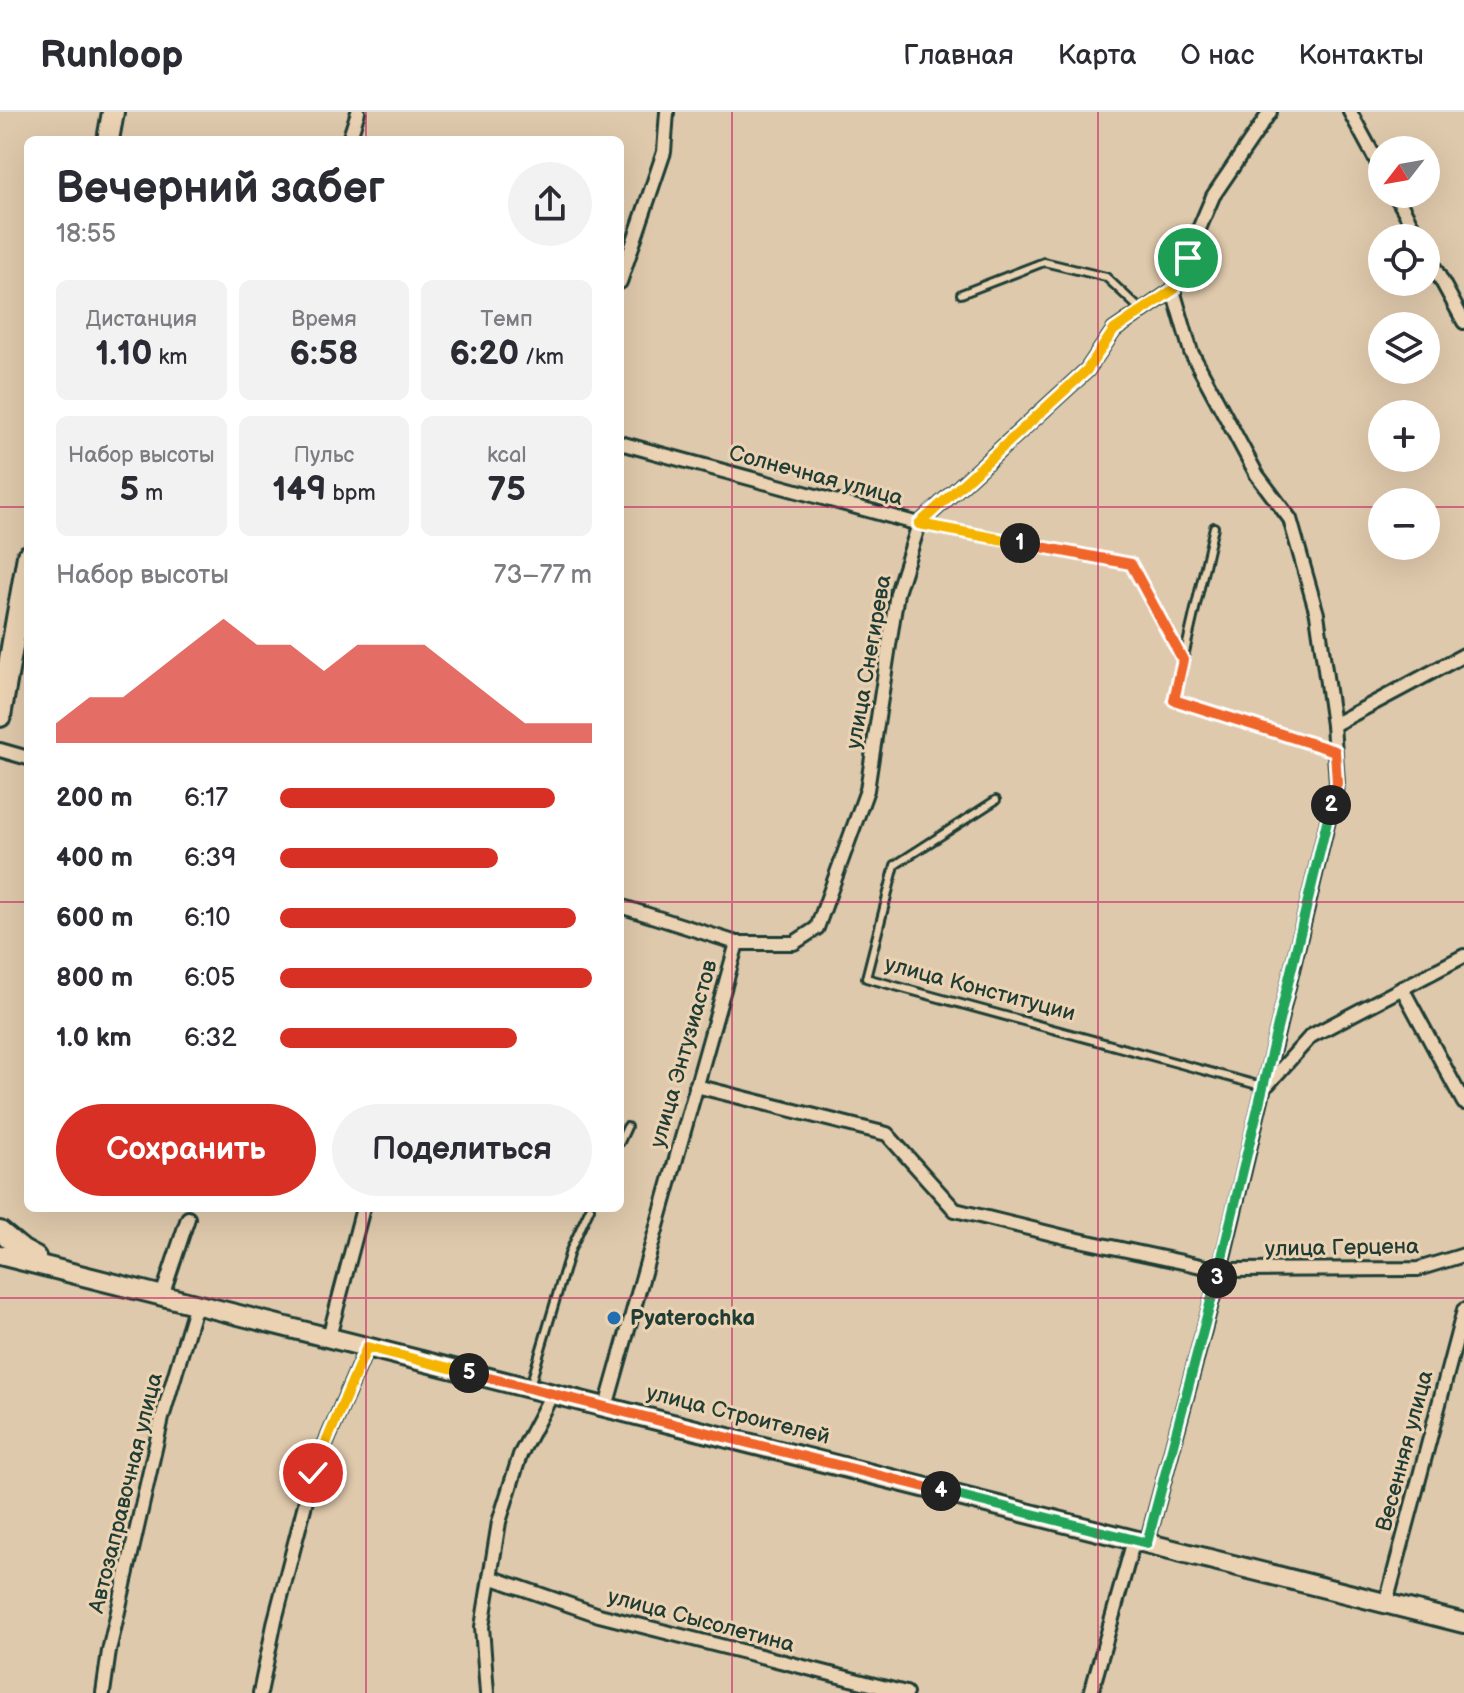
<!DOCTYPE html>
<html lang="ru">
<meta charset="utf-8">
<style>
body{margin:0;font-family:"Balsamiq Sans",sans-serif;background:#f2f2f3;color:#2b2b33;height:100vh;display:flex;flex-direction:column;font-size:30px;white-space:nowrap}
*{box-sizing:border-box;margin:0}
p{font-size:26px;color:#7c7c81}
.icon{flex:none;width:44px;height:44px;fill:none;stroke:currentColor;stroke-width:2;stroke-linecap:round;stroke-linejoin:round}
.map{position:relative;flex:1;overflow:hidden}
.side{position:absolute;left:24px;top:24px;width:600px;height:1076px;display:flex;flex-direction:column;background:#fff;border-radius:12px;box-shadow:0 8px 32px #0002}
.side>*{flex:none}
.needle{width:52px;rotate:239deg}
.tools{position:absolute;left:1368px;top:24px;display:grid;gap:16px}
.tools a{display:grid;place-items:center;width:72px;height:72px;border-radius:50%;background:#fff;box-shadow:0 8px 32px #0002;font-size:40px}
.pin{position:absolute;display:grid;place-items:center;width:68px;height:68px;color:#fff;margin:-34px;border:4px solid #fff;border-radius:50%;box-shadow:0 2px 8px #0007}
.km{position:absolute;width:40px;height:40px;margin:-20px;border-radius:50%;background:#222;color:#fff;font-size:22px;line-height:40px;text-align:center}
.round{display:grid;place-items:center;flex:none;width:84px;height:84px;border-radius:42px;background:#f2f2f3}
.summary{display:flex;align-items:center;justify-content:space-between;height:136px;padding:0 32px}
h1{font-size:44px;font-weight:600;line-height:60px}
.figures{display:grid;grid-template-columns:repeat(3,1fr);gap:12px;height:136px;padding:8px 32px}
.figures div{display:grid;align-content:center;border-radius:12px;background:#f2f2f3;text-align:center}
.figures b{font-size:34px;font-weight:600}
.figures small{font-size:22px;font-weight:400}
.figures p{font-size:22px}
.chart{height:224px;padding:16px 32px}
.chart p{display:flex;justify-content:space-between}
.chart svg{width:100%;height:144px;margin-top:8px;fill:#d93025;opacity:.7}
.cta{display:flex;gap:16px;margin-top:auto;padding:16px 32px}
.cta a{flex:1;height:92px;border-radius:48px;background:#d93025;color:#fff;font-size:32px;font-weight:600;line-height:92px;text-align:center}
.cta a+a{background:#f2f2f3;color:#2b2b33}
ul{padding:0 32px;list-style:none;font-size:26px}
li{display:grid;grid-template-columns:128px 96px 1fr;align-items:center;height:60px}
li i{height:20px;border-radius:10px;background:#d93025}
header{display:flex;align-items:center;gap:48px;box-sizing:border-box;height:112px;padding:0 40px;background:#fff;border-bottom:2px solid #e1e1e2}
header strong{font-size:38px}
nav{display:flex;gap:44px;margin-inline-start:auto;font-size:28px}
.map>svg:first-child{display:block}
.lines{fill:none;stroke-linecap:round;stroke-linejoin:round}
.lane-casing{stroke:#1f3d34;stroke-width:12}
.street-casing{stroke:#1f3d34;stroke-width:18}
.secondary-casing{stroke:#1f3d34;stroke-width:24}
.primary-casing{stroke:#1f3d34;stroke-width:26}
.lane{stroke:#ebd2b3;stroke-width:6}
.street{stroke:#ebd2b3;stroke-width:12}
.secondary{stroke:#ebd2b3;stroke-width:18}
.primary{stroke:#ebd2b3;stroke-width:20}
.split-1-casing{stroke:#fff;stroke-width:16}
.split-2-casing{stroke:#fff;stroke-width:16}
.split-3-casing{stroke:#fff;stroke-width:16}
.split-4-casing{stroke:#fff;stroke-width:16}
.split-5-casing{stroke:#fff;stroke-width:16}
.split-6-casing{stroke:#fff;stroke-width:16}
.split-1{stroke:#f5b400;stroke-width:10}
.split-2{stroke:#f0652b;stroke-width:10}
.split-3{stroke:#22a559;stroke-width:10}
.split-4{stroke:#22a559;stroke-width:10}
.split-5{stroke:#f0652b;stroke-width:10}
.split-6{stroke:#f5b400;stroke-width:10}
.grid{fill:none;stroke:#c2185b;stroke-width:2;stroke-opacity:0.55}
.poi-dot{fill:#1f6fb2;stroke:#ebd2b3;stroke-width:3}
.labels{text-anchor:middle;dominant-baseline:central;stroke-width:6;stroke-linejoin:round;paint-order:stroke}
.street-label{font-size:22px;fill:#1f3d34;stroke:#ebd2b3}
.poi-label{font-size:22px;font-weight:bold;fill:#1f3d34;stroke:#ebd2b3;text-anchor:start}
</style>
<header>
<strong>Runloop</strong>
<nav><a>Главная</a><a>Карта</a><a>О нас</a><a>Контакты</a></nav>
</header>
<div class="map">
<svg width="1464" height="1581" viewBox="0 0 1464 1581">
<rect width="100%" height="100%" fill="#dfc9ac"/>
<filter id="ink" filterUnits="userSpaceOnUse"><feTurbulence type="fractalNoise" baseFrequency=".0125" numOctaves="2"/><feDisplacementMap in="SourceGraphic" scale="16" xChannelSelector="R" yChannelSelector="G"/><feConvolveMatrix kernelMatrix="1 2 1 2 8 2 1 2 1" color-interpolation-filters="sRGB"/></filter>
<g filter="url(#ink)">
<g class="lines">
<defs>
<g id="lane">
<path d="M961 182 1044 150 1106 165 1141 198"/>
<path d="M920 413 1131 452 1183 548"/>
<path d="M1214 415 1174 588 1333 639"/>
<path d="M996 688 895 753 866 866 1265 975"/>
<path d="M620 1030 627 1015"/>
<path d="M530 1274 570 1139 590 1096"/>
</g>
<g id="street">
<path d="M1350 0 1382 59"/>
<path d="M349 28 358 0"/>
<path d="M1395 82 1419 126"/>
<path d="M1426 140 1464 210"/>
<path d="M620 170 664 40 667 0"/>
<path d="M1173 178 1213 84 1270 0"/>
<path d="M620 331 919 412"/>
<path d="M1333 613 1464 543"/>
<path d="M0 638 28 646"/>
<path d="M620 794 737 831H794L817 816 867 678 897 481 919 412 1087 258 1114 218 1173 178"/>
<path d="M1402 876 1464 991"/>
<path d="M1268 972 1311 924 1464 844"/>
<path d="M696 974 887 1022 955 1098 1065 1125 1220 1158 1418 1157 1464 1143"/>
<path d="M162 1184 188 1106"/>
<path d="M329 1225 363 1096"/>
<path d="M606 1295 737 831"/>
<path d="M1147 1431 1220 1158 1337 671 1333 613 1317 502 1290 407 1257 363 1191 240 1173 178"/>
<path d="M490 1465 599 1503 906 1581"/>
<path d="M1386 1491 1464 1198"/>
<path d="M103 1581 109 1539 162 1306 196 1192"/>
<path d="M260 1581 275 1508 313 1361 367 1235"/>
<path d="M487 1581 482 1515 499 1410 520 1343 552 1282"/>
<path d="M1091 1581 1134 1428"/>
</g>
<g id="secondary">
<path d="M0 1119 23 1138 36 1145"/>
<path d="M0 1143 1464 1511"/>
</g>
<g id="primary">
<path d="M108 28 113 0"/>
<path d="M0 604 28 444"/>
</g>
</defs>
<use href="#lane" class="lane-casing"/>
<use href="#street" class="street-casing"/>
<use href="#secondary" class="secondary-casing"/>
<use href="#primary" class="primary-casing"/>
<use href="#lane" class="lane"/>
<use href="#street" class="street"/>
<use href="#secondary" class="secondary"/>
<use href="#primary" class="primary"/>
</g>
</g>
<g class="lines" filter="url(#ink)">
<defs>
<path id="split-1" d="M1020 431 919 412 1087 258 1114 218 1173 178 1188 146"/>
<path id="split-2" d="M1020 431 1131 452 1183 548 1174 588 1335 639 1337 671 1331 693"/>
<path id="split-3" d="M1217 1166 1331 693"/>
<path id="split-4" d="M941 1379 1147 1431 1217 1166"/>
<path id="split-5" d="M469 1261 941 1379"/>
<path id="split-6" d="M313 1361 367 1235 469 1261"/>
</defs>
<use href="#split-1" class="split-1-casing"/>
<use href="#split-2" class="split-2-casing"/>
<use href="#split-3" class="split-3-casing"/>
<use href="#split-4" class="split-4-casing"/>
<use href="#split-5" class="split-5-casing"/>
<use href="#split-6" class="split-6-casing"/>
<use href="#split-1" class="split-1"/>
<use href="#split-2" class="split-2"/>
<use href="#split-3" class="split-3"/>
<use href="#split-4" class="split-4"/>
<use href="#split-5" class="split-5"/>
<use href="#split-6" class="split-6"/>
</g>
<path class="grid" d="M366 0V28M732 0V1581M1098 0V1581M0 395H28M620 395H1382M1426 395H1464M0 790H28M620 790H1464M366 1096V1581M0 1186H1464"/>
<circle class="poi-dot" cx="614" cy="1206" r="8"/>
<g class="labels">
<g class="street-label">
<text transform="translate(816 364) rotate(15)">Солнечная улица</text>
<text transform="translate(869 550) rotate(-80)">улица Снегирева</text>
<text transform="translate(980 877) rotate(15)">улица Конституции</text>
<text transform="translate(684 942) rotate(-74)">улица Энтузиастов</text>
<text transform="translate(1342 1136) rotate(-1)">улица Герцена</text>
<text transform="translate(738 1303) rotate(14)">улица Строителей</text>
<text transform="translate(1405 1339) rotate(-75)">Весенняя улица</text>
<text transform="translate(126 1381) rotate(-76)">Автозаправочная улица</text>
<text transform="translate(701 1509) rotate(15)">улица Сысолетина</text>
</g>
<g class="poi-label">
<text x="630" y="1206">Pyaterochka</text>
</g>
</g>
</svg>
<div class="tools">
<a><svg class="needle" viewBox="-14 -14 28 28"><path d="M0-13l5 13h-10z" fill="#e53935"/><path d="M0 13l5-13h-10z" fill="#7c7c81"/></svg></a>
<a><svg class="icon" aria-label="locate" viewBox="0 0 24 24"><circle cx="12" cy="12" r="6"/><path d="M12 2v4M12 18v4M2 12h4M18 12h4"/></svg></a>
<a><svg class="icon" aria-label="layers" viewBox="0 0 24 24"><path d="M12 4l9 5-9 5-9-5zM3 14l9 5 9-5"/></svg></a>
<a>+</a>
<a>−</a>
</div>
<div class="pin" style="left:1188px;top:146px;background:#1e9e55"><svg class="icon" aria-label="arrive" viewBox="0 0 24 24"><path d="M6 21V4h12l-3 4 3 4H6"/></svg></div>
<div class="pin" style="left:313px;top:1361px;background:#d93025"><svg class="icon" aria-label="check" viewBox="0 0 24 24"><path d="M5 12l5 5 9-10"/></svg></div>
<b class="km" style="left:1020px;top:431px">1</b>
<b class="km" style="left:1331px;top:693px">2</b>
<b class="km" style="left:1217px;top:1166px">3</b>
<b class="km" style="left:941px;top:1379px">4</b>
<b class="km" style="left:469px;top:1261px">5</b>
<section class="side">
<div class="summary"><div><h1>Вечерний забег</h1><p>18:55</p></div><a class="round"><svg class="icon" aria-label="share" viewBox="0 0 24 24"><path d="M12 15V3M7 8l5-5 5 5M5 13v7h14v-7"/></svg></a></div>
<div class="figures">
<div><p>Дистанция</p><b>1.10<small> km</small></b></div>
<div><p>Время</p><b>6:58</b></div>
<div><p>Темп</p><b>6:20<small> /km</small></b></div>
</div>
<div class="figures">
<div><p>Набор высоты</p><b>5<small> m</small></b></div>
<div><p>Пульс</p><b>149<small> bpm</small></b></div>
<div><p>kcal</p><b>75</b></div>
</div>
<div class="chart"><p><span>Набор высоты</span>73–77 m</p>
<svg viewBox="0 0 160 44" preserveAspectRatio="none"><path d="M0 44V38L10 30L20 30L30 22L40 14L50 6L60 14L70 14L80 22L90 14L100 14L110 14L120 22L130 30L140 38L150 38L160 38V44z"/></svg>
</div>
<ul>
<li><b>200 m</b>6:17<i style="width:88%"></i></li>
<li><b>400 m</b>6:39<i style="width:70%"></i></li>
<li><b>600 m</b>6:10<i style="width:95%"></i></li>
<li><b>800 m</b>6:05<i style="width:100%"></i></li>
<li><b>1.0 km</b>6:32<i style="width:76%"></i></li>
</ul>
<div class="cta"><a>Сохранить</a><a>Поделиться</a></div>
</section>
</div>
